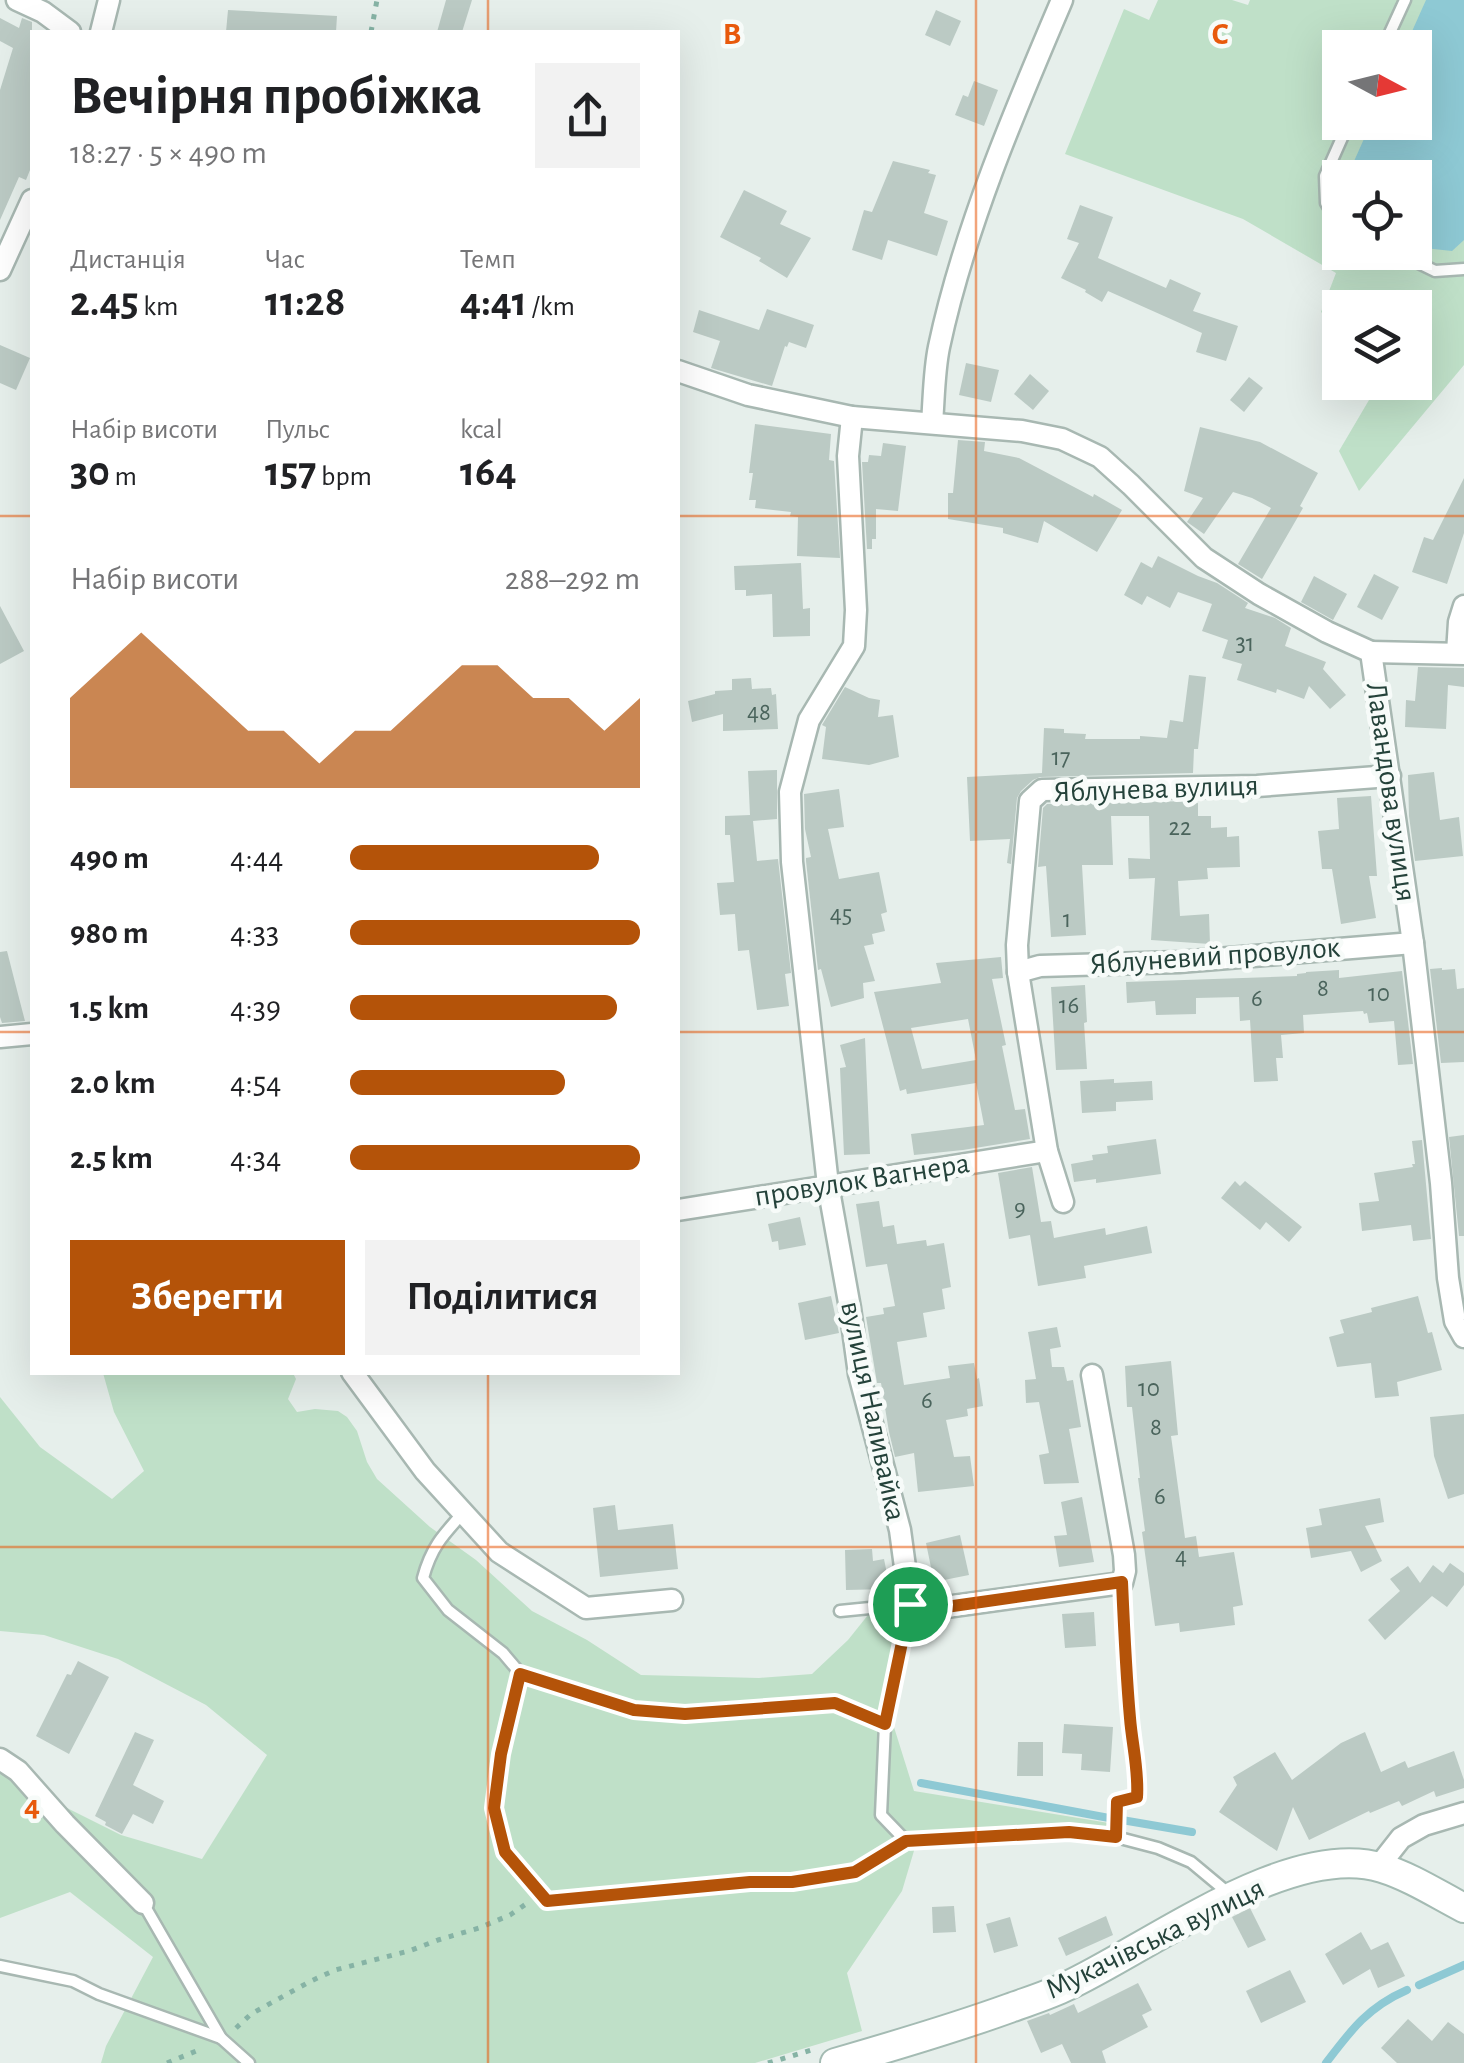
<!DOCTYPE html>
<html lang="uk">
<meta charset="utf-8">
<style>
body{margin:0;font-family:"Alegreya Sans",sans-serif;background:#f2f2f2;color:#202124;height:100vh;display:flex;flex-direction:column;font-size:38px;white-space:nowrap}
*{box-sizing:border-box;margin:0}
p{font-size:32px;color:#757577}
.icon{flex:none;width:55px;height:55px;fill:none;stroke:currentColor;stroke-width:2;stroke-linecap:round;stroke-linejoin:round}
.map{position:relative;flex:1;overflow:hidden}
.sheet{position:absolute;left:30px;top:30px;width:650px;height:1345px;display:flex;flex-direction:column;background:#fff;border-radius:0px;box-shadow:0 10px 40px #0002}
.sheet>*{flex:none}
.needle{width:65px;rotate:97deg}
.tools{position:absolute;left:1322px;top:30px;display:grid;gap:20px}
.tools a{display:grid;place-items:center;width:110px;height:110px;border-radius:0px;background:#fff;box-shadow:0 10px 40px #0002;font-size:50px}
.pin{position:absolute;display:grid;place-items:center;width:85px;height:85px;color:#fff;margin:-42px;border:5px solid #fff;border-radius:50%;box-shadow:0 2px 10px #0007}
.round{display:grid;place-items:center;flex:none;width:105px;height:105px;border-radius:0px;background:#f2f2f2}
.headline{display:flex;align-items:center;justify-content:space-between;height:170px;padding:0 40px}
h1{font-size:55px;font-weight:600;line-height:75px}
.stats{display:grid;grid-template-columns:repeat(3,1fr);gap:15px;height:170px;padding:10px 40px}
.stats div{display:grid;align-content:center}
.stats b{font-size:42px;font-weight:600}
.stats small{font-size:28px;font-weight:400}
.stats p{font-size:28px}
.chart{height:280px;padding:20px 40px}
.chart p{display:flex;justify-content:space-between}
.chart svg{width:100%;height:180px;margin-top:10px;fill:#b45309;opacity:.7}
.primary-button{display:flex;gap:20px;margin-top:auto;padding:20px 40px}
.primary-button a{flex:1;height:115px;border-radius:0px;background:#b45309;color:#fff;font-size:40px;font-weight:600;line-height:115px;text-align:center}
.primary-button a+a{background:#f2f2f2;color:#202124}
ul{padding:0 40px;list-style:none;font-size:32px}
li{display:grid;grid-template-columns:160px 120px 1fr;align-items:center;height:75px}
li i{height:25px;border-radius:12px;background:#b45309}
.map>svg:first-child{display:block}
.green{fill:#bfe0c8;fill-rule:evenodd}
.water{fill:#8ec9d4}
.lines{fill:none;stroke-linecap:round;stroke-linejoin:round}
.stream{stroke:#8ec9d4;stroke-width:8}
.building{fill:#bbcac4;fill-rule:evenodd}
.lane-casing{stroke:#a8b8b2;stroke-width:15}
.street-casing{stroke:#a8b8b2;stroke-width:25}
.secondary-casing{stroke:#a4bbb3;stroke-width:32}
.path{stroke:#86b3a5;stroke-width:5;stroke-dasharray:5 8;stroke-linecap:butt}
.lane{stroke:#fff;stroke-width:10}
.street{stroke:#fff;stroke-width:20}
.secondary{stroke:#fff;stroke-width:28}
.route-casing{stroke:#fff;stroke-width:20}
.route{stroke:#b45309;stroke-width:12}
.grid{fill:none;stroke:#e8590c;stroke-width:2.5;stroke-opacity:0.55}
.labels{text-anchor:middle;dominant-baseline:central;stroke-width:9;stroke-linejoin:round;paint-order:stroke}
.number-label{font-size:25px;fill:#4a645c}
.street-label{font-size:30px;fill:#24423a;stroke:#f7fbf9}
.grid-label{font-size:32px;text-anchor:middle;font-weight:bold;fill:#e8590c;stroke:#f7fbf9;stroke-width:9;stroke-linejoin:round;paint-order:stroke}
</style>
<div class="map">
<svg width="1464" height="2063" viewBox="0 0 1464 2063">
<rect width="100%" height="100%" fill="#e6efeb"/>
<g class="green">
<path d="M1158 0H1232L1248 5 1250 0H1464V365L1359 491 1339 451 1379 383 1415 382V308H1340V328L1321 312 1336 273 1243 219 1065 154 1124 9 1149 20ZM1340 48H1415V122H1340ZM1340 178H1415V252H1340Z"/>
<path d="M103 1373H293L296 1379 288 1399 297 1412 315 1409 338 1411 347 1417 357 1431 367 1462 377 1479 430 1527 476 1560 532 1611 587 1640 641 1675 759 1678 812 1674 848 1640 868 1615 918 1613 893 1724 914 1791 1109 1823 1107 1830 1065 1827 919 1834 902 1891 847 1973 862 2031 755 2063H101L106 2046 153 1957 70 1892 0 1918V1769L31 1799 59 1804 121 1835 202 1859 267 1755 206 1705 118 1659 44 1635 0 1631V1397L40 1447 112 1499 144 1471 114 1412Z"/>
</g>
<path class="water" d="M1426 0H1464V240L1452 251 1424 248 1415 244V178L1347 177 1371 123 1415 122V48L1405 47Z"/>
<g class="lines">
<g class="stream">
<path d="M921 1783 1109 1818"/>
<path d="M1122 1820 1192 1832"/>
<path d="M1419 1985 1464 1965"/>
<path d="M1326 2063C1351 2030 1368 2007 1407 1990"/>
</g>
</g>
<g class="building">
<path d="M446 0H472L462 32H437Z"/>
<path d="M228 10 337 16 336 32H226Z"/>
<path d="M936 10 961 21 950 46 925 35Z"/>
<path d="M0 18 19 28 22 18 32 22V165L26 180 19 177 0 220V90L13 48 0 41Z"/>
<path d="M974 81 998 90 984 126 955 115 963 95 968 97Z"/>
<path d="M893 161 930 170 928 173 936 175 924 213 948 221 937 256 888 240 882 260 852 250 864 210 872 212Z"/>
<path d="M744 190 787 211 780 224 811 238 787 278 759 261 761 258 720 237Z"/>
<path d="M1080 205 1113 217 1098 258 1166 288 1170 279 1201 293 1193 311 1238 326 1226 361 1196 352 1202 333 1108 291 1102 302 1085 292 1086 290 1061 278 1079 243 1067 239Z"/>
<path d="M767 309 814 325 806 348 789 342 787 347 785 346 772 386 711 368 720 341 693 332 699 310 759 330Z"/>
<path d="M0 345 30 358 16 390 0 383Z"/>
<path d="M966 363 999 370 991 402 959 395Z"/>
<path d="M1030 374 1049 391 1033 410 1014 394Z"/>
<path d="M1249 377 1263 388 1244 412 1230 400Z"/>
<path d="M755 424 831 434 829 460 834 461 840 558 797 556 798 517 790 516 791 512 755 508 756 500H749L753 473H749Z"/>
<path d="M1200 427 1260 442 1318 473 1300 506 1303 508 1262 579 1238 564 1271 508 1252 498 1233 492 1204 534 1187 522 1203 498 1184 491Z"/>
<path d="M958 440 985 442 984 451 1019 458 1093 497 1094 494 1122 510 1097 552 1044 521 1038 543 1003 533V528L948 519V493H953Z"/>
<path d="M883 443 906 446 898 511 876 509V539H872V549H867L862 462H868L869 455 881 456Z"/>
<path d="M1464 478V533L1447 584 1412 572 1424 537 1433 540Z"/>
<path d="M1158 556 1198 576 1217 583 1248 603 1245 608 1275 618 1291 628 1285 646 1326 662 1323 669 1346 695 1330 709 1309 686 1304 699 1277 689 1276 693 1237 680 1242 664 1222 658 1228 640 1202 631 1212 604 1178 592 1170 608 1147 596 1142 605 1124 595 1141 562 1152 568Z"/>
<path d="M801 563 803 609 810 608V636L773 637 772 594 746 596V590H735L734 566Z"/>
<path d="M1374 574 1399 587 1382 620 1357 607Z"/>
<path d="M1314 576 1347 594 1333 620 1301 602Z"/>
<path d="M0 606 24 651 0 664Z"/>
<path d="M1418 667 1464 668V687L1448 685 1446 729 1405 727 1406 700 1415 701Z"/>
<path d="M1189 675 1206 677 1198 749H1194L1193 773 1040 777 1033 780 1021 791 1017 798 1011 864 1007 863 1010 839 970 841 967 777 1042 773 1044 728 1064 729V733L1086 734 1085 739H1140V736L1167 738 1170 720 1183 722Z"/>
<path d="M751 678 752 689 771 688 772 695 776 694 778 729 723 731V714L692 722 688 701 715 694V691L732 690V679Z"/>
<path d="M845 687 869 698 880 700 878 717 893 715 899 757 869 765 822 759 826 727 822 725Z"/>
<path d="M777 770V819L753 821 757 861 778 859 791 973 785 974 789 1006 757 1010 749 950 738 951 735 914 720 915 717 883 734 882 730 835H725V816L750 815 748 771Z"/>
<path d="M1434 772 1440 820 1459 817 1463 856 1415 861 1409 816 1408 775Z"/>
<path d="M839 789 844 827 828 829 839 879 879 872 887 912 881 914 885 931 872 934 874 944 864 946 875 981 863 983 864 998 831 1007 821 969 818 970 806 861V858L811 857 805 829 804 794Z"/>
<path d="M1371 796 1377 876H1369L1376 918 1341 924 1332 869H1322L1318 831 1339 829 1337 798Z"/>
<path d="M1192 801 1191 804 1198 803V816H1211V828L1227 827V837L1239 836 1240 867 1207 868 1208 879 1178 881 1180 916 1209 914 1210 944 1151 940 1155 878 1129 879 1128 858 1150 859 1149 816H1111L1113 865H1082L1086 935 1051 937 1046 866 1038 867 1043 808 1047 804Z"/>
<path d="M7 951 19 998 25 1021 2 1023 0 1017V952Z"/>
<path d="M1001 957 1003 978 992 979 1006 1045 1002 1046 1015 1110 1025 1109 1030 1139 963 1150 914 1155 911 1134 984 1125 976 1083 907 1094 906 1089 900 1091 874 992 941 983 936 963ZM968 1019 976 1060 922 1069 911 1028Z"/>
<path d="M1442 968V970L1455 969 1457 989 1464 988V1062L1441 1063 1430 969Z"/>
<path d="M1339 970V978L1402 971 1413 1064 1398 1065 1394 1021 1369 1023 1367 1013 1364 1014 1363 1011 1303 1015 1304 1033 1281 1035 1283 1058H1276L1278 1081 1254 1082 1250 1020 1240 1021 1239 997 1196 998V1014L1156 1015 1155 1001 1127 1003 1126 982 1297 976V974L1306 973V972Z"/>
<path d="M1085 985 1087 1022 1084 1023 1087 1069 1056 1070 1051 987Z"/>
<path d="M865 1038 870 1154 844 1155 840 1068 846 1067 840 1045Z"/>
<path d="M1114 1079V1083L1152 1081 1153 1100 1116 1102V1111L1082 1113 1080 1081Z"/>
<path d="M1464 1135V1236H1459L1449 1137Z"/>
<path d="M1156 1139 1161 1174 1096 1183V1179L1074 1182 1071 1164 1093 1160 1092 1155 1108 1153 1107 1146Z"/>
<path d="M1422 1140 1431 1239 1413 1241 1411 1225 1362 1231 1359 1203 1379 1201 1374 1173 1413 1167 1412 1164H1415L1412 1141Z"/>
<path d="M1032 1167 1041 1222 1051 1221 1054 1238 1105 1228 1106 1235 1147 1226 1152 1253 1084 1266 1086 1278 1038 1286 1030 1235 1009 1239 998 1173Z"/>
<path d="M1235 1181 1240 1186 1245 1181 1302 1227 1289 1242 1266 1222 1260 1230 1221 1198Z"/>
<path d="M879 1201 883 1227 894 1225 897 1244 926 1240 927 1246 944 1243 951 1287 942 1289 945 1309 923 1313 927 1337 897 1342 904 1385 950 1378 948 1366 974 1363 977 1379 979 1378 983 1406 967 1409 968 1416 946 1420 954 1457 970 1456 974 1486 918 1492 914 1453 895 1457 889 1432 881 1383H877L866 1317 884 1314 883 1308 895 1306 887 1264 866 1267 856 1204Z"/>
<path d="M800 1217 806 1245 779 1250 778 1241 772 1242 768 1224Z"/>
<path d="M831 1296 839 1333 805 1340 798 1303Z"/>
<path d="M1418 1296 1428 1333 1432 1332 1442 1370 1397 1382 1399 1396 1375 1398 1371 1363 1337 1367 1329 1337 1344 1333 1340 1320 1372 1312 1371 1308Z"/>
<path d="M1057 1327 1061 1347 1050 1349 1052 1367H1064L1067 1381 1073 1380 1081 1427 1069 1429 1079 1483 1044 1484 1039 1455 1049 1453 1039 1402 1026 1403 1025 1380 1036 1379 1028 1332Z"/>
<path d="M1171 1361 1178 1435 1171 1436 1185 1538 1196 1536 1199 1557 1234 1552 1243 1605 1233 1607 1235 1625 1180 1632 1179 1623 1155 1626 1142 1532 1145 1531 1138 1478H1140L1132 1407H1127L1125 1366Z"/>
<path d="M1464 1414V1494L1448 1499 1434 1456 1430 1417Z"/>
<path d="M1082 1497 1094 1562 1059 1567 1054 1536 1067 1535 1061 1502Z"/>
<path d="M1380 1498 1384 1522 1365 1526 1382 1561 1361 1572 1351 1551 1311 1558 1306 1528 1322 1525 1319 1509Z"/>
<path d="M615 1505 618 1530 673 1524 678 1569 600 1577 593 1508Z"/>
<path d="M960 1535 969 1575 934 1582 926 1543Z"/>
<path d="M872 1549 873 1561 884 1559 890 1589 846 1590 845 1550Z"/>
<path d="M1450 1563 1464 1573V1585L1447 1607 1432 1596 1385 1640 1368 1620 1400 1591 1390 1579 1408 1566 1420 1583 1433 1565 1443 1573Z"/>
<path d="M1094 1612 1096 1646 1065 1648 1062 1614Z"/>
<path d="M78 1661 109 1677 69 1754 36 1736 67 1674 71 1675Z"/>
<path d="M1064 1724 1113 1727 1110 1772 1081 1770 1082 1754 1062 1753Z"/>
<path d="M135 1732 154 1740 133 1785 164 1801 153 1824 133 1814 122 1834 105 1825 106 1822 95 1816Z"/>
<path d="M1365 1732 1381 1772 1405 1761 1408 1768 1454 1751 1464 1780V1788L1436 1797 1434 1791 1402 1806 1399 1801 1370 1813 1369 1811 1309 1840 1293 1807 1277 1851 1219 1812 1237 1785 1233 1777 1275 1752 1292 1780 1341 1743Z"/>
<path d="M1018 1742H1043V1776H1017Z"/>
<path d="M954 1906 956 1932 933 1933 932 1907Z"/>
<path d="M1250 1908 1266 1940 1248 1948 1232 1917Z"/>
<path d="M1106 1916 1113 1935 1066 1956 1058 1938Z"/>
<path d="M1010 1917 1018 1946 994 1953 986 1924Z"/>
<path d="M1361 1932 1371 1950 1388 1942 1405 1976 1378 1988 1370 1969 1343 1985 1325 1954Z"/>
<path d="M1290 1970 1306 2002 1261 2023 1246 1991Z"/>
<path d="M1138 1983 1152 2010 1142 2015 1148 2027 1102 2051 1106 2063H1071L1062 2044 1041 2053 1027 2021 1049 2013 1050 2015 1074 2004 1078 2013Z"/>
<path d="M1408 2019 1432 2041 1448 2022 1464 2034V2063H1397L1381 2048Z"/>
</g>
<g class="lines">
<defs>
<g id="lane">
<path d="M1383 48 1405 0"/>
<path d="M1340 225 1326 203 1325 176 1349 122"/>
<path d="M1396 252 1435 271 1464 269"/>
<path d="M463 1513C442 1536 431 1548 423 1578L448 1610 503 1653 520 1673 501 1753 494 1808 505 1852 547 1901 750 1882H792L826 1877 855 1872 906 1841 1069 1833 1116 1837 1158 1848 1191 1862 1221 1887 1229 1897"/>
<path d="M1122 1584 1127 1680"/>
<path d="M840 1611 910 1604 885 1724 881 1815 906 1841"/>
<path d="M520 1673 633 1710 685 1713 835 1703 885 1724"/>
<path d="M143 1903 221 2038 249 2063"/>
<path d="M0 1966 73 1981 99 1994 221 2038"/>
</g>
<g id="street">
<path d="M17 0 43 12 70 32"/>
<path d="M101 32 109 0"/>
<path d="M0 270 32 200"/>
<path d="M678 371 748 395 852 417 1022 431 1062 439 1100 457 1131 485 1204 558 1259 594 1327 632 1371 652 1413 943 1441 1183 1448 1278 1455 1321 1464 1337"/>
<path d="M852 417 848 456 856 610 854 646 809 720 790 792 792 862 828 1185 850 1308 859 1374 900 1530 910 1604 946 1607 1122 1583 1125 1571 1124 1555 1092 1375"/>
<path d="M932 423C934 398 934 371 939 347 964 229 1015 110 1062 0"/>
<path d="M1371 652 1464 654"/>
<path d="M1457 653 1459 622 1464 606"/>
<path d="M1018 972 1040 966 1179 962 1413 943"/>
<path d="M0 1037 32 1034"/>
<path d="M1063 1202 1047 1151 1018 972 1017 945 1030 801 1042 790 1257 786 1390 776"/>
<path d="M678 1210 1047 1151"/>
<path d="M352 1372 425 1471 499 1552 586 1608 672 1600"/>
<path d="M0 1759 18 1771 65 1824 143 1903"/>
<path d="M1379 1866 1401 1838 1424 1825 1464 1813"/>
</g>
<path id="secondary" d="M835 2063C894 2046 952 2029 1010 2008 1029 2001 1049 1995 1067 1986 1147 1949 1291 1839 1382 1868 1411 1877 1437 1894 1464 1908"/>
</defs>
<use href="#lane" class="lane-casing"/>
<use href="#street" class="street-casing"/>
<use href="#secondary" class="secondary-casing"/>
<g class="path">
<path d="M371 32 377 0"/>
<path d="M1116 1821 1117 1802 1137 1797 1138 1783 1134 1761 1128 1693"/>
<path d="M236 2028 251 2014 311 1981 335 1970 409 1951 438 1940 479 1928 510 1915 526 1904"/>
<path d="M167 2063 201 2049"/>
<path d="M768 2063 815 2049"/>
</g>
<use href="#lane" class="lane"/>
<use href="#street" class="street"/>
<use href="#secondary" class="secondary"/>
</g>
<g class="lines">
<defs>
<path id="route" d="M1122 1582C1124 1628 1126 1673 1130 1718 1132 1744 1139 1771 1137 1797L1117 1802 1116 1837 1069 1832 906 1841 855 1872 792 1882H750L547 1901 505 1852 494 1808 501 1754 520 1674 634 1710 685 1714 835 1703 885 1724 910 1604 946 1607Z"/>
</defs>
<use href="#route" class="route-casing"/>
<use href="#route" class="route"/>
</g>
<path class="grid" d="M488 0V32M976 0V2063M0 516H32M678 516H1464M0 1032H32M678 1032H1464M488 1372V2063M0 1547H1464"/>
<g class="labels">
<g class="number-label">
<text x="1245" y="643">31</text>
<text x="759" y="712">48</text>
<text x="1061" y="757">17</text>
<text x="1180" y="827">22</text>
<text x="841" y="914">45</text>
<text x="1067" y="919">1</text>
<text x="1323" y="988">8</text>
<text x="1379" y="993">10</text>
<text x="1257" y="998">6</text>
<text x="1069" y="1005">16</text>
<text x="1020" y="1208">9</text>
<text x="1149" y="1388">10</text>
<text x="927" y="1400">6</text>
<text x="1156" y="1427">8</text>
<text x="1160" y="1496">6</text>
<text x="1181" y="1556">4</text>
</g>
<g class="street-label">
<text transform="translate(1156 789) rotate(-2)">Яблунева вулиця</text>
<text transform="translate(1391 792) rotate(82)">Лавандова вулиця</text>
<text transform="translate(1215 956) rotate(-4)">Яблуневий провулок</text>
<text transform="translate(862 1180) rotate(-9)">провулок Вагнера</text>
<text transform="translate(873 1411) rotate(78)">вулиця Наливайка</text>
<text transform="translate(1155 1939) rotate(-26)">Мукачівська вулиця</text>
</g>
</g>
<g class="grid-label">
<text x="732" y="44">B</text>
<text x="1220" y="44">C</text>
<text x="32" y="1816">4</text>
</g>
</svg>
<div class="tools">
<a><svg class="needle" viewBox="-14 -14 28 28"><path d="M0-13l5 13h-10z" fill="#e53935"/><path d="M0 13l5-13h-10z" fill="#757577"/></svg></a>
<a><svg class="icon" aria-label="locate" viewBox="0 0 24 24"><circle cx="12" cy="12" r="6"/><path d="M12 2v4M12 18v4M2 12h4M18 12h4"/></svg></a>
<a><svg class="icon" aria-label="layers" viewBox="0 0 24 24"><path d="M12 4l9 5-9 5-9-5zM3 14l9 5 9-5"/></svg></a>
</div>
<div class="pin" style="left:910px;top:1604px;background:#1e9e55"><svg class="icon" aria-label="arrive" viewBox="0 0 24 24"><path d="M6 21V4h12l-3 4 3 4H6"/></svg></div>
<section class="sheet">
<div class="headline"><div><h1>Вечірня пробіжка</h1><p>18:27 · 5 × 490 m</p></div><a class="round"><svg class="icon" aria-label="share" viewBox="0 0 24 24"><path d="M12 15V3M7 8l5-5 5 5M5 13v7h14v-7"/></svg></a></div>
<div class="stats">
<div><p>Дистанція</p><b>2.45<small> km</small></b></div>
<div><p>Час</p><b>11:28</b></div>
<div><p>Темп</p><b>4:41<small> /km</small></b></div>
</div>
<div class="stats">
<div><p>Набір висоти</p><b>30<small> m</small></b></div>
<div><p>Пульс</p><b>157<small> bpm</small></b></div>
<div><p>kcal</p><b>164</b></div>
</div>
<div class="chart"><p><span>Набір висоти</span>288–292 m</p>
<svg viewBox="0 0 160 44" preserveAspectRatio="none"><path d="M0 44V22L10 14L20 6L30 14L40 22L50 30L60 30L70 38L80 30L90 30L100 22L110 14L120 14L130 22L140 22L150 30L160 22V44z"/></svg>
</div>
<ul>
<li><b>490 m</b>4:44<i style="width:86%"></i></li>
<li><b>980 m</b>4:33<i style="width:100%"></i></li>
<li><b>1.5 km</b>4:39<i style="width:92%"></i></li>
<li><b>2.0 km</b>4:54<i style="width:74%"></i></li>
<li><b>2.5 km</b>4:34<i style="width:100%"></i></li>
</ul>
<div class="primary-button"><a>Зберегти</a><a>Поділитися</a></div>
</section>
</div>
